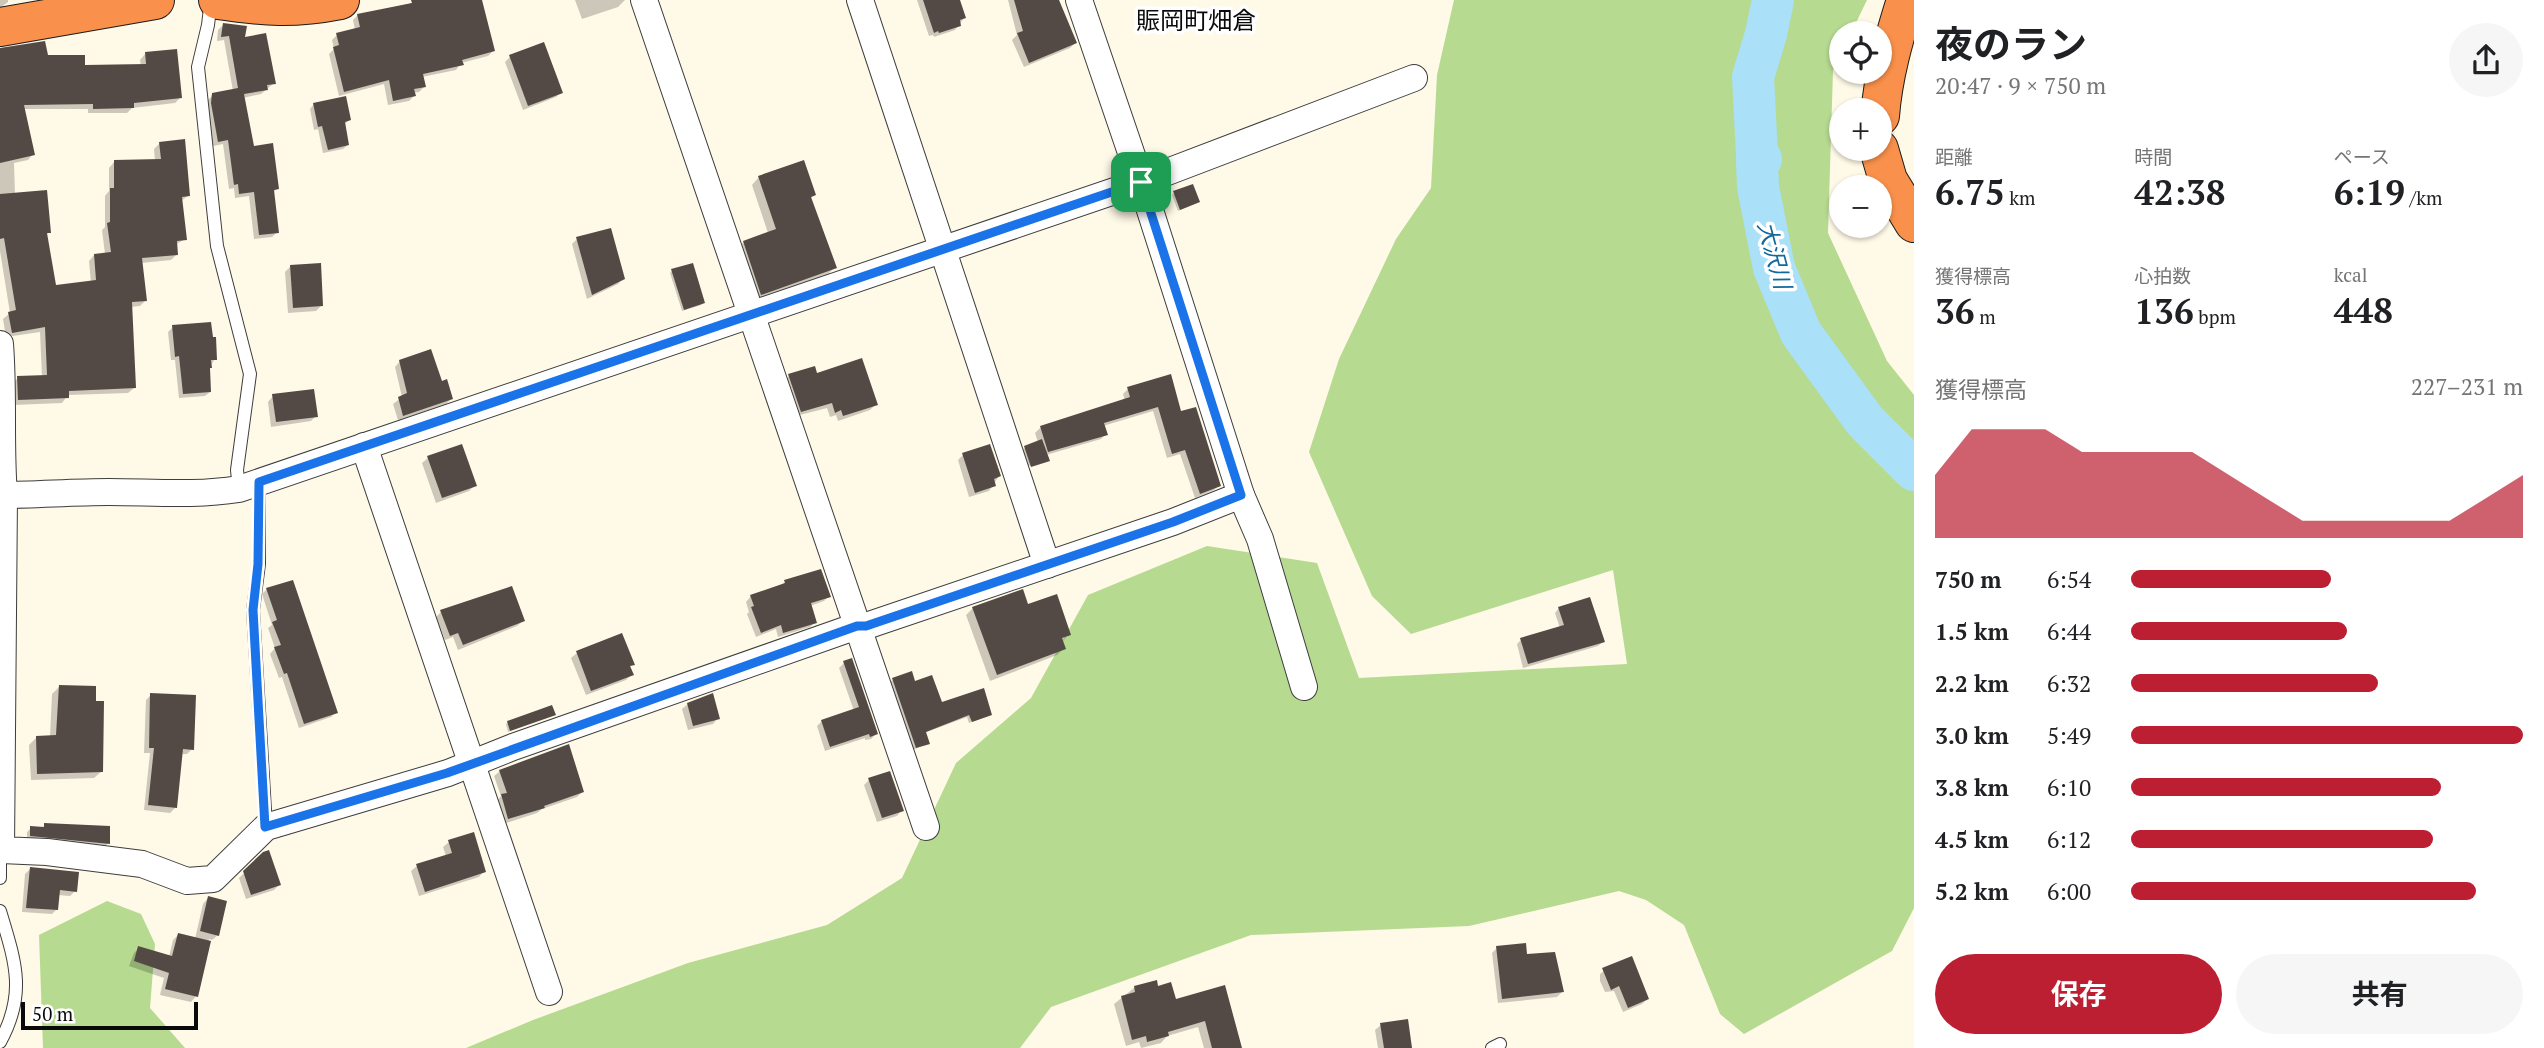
<!DOCTYPE html>
<html lang="ja">
<meta charset="utf-8">
<style>
body{margin:0;font-family:"PT Serif","Noto Sans JP",serif;background:#f6f6f6;color:#202124;height:100vh;display:flex;flex-direction:column;font-size:26px;white-space:nowrap}
*{box-sizing:border-box;margin:0}
p{font-size:23px;color:#757577}
.icon{flex:none;width:38px;height:38px;fill:none;stroke:currentColor;stroke-width:2;stroke-linecap:round;stroke-linejoin:round}
.map{position:relative;flex:1;overflow:hidden}
.details{display:flex;flex-direction:column;background:#fff;width:630px}
.details>*{flex:none}
.tools{position:absolute;left:1829px;top:21px;display:grid;gap:14px}
.tools a{display:grid;place-items:center;width:63px;height:63px;border-radius:50%;background:#fff;box-shadow:0 2px 5px #0004;font-size:35px}
.scale{position:absolute;left:21px;bottom:18px;width:177px;box-sizing:border-box;padding-left:7px;border:4px solid #0a0a0a;border-top:0;font-size:19px;line-height:24px;white-space:nowrap;color:#0a0a0a;-webkit-text-stroke:5px #fff;paint-order:stroke}
.pin{position:absolute;display:grid;place-items:center;width:60px;height:60px;color:#fff;margin:-30px;border-radius:14px;box-shadow:0 4px 10px #0006}
.round{display:grid;place-items:center;flex:none;width:74px;height:74px;border-radius:37px;background:#f6f6f6}
.summary{display:flex;align-items:center;justify-content:space-between;height:119px;padding:0 21px}
h1{font-size:38px;font-weight:700;line-height:52px}
.metrics{display:grid;grid-template-columns:repeat(3,1fr);gap:10px;height:119px;padding:7px 21px}
.metrics div{display:grid;align-content:center}
.metrics b{font-size:35px;font-weight:700}
.metrics small{font-size:19px;font-weight:400}
.metrics p{font-size:19px}
.chart{height:196px;padding:14px 21px}
.chart p{display:flex;justify-content:space-between}
.chart svg{width:100%;height:126px;margin-top:7px;fill:#bc1f31;opacity:.7}
.cta{display:flex;gap:14px;margin-top:auto;padding:14px 21px}
.cta a{flex:1;height:80px;border-radius:42px;background:#bc1f31;color:#fff;font-size:28px;font-weight:700;line-height:80px;text-align:center}
.cta a+a{background:#f6f6f6;color:#202124}
ul{padding:0 21px;list-style:none;font-size:23px}
li{display:grid;grid-template-columns:112px 84px 1fr;align-items:center;height:52px}
li i{height:18px;border-radius:9px;background:#bc1f31}
main{display:flex;flex:1;min-height:0}
.map>svg:first-child{display:block}
.forest{fill:#b6da90}
.shadow{fill:#0003}
.lines{fill:none;stroke-linecap:round;stroke-linejoin:round}
.river{stroke:#aae0f8;stroke-width:42}
.building{fill:#534a46}
.lane-casing{stroke:#3d3d3d;stroke-width:14}
.street-casing{stroke:#3d3d3d;stroke-width:28}
.highway-casing{stroke:#1b1b1b;stroke-width:40}
.lane{stroke:#fff;stroke-width:12}
.street{stroke:#fff;stroke-width:26}
.highway{stroke:#f9904b;stroke-width:38}
.route-casing{stroke:#fff;stroke-width:14}
.route{stroke:#1a73e8;stroke-width:9}
.labels{text-anchor:middle;dominant-baseline:central;stroke-width:7;stroke-linejoin:round;paint-order:stroke}
.water-label{font-size:23px;font-style:italic;fill:#12699d;stroke:#fff}
.quarter-label{font-size:24px;fill:#0a0a0a;stroke:#fff}
</style>
<main>
<div class="map">
<svg width="1914" height="1048" viewBox="0 0 1914 1048">
<rect width="100%" height="100%" fill="#fff9e7"/>
<g class="forest">
<path d="M1454 0H1867L1851 33H1841V53L1833 70 1828 233 1887 361 1914 395V908L1892 951 1744 1034 1720 1014 1684 925 1646 900 1619 891 1469 926 1251 935 1051 1007 1020 1048H466L533 1020 688 963 827 925 902 878 956 763 1031 698 1088 595 1207 546 1317 563 1359 678 1627 664 1613 570 1411 634 1372 596 1309 452 1339 359 1396 239 1431 188 1437 75Z"/>
<path d="M107 901 141 914 155 944 150 1008 185 1048H43L39 935Z"/>
</g>
<g class="shadow">
<path d="M0 0H8V2L0 8Z"/>
<path d="M426 0H480L493 51 488 56 461 63 456 70 422 77 424 87 419 92 413 93 414 96 409 101 388 105 384 84 339 96 329 54 334 49 332 40 337 35 355 30 353 20 358 15Z"/>
<path d="M575 0H625L618 7 582 19Z"/>
<path d="M917 0H958L964 18 955 30 934 37 933 35 929 36Z"/>
<path d="M1008 0H1054L1075 43 1070 48 1024 67 1012 40 1017 35Z"/>
<path d="M223 25 243 39 274 83 261 94 243 98 253 148 277 189 272 193 277 232 272 237 254 239 249 196 235 198 234 188 229 189 223 144 213 146 206 109 208 100 213 95 233 91 224 40 217 41 218 30Z"/>
<path d="M0 50 46 57 83 67 141 66 140 60 145 54 181 97 175 103 132 108 127 113H88V109H23L33 154 28 160 14 163 15 195 49 232 46 235 54 287 91 283 89 261 94 255 105 254 102 230 105 227V196L109 191V168L114 162 155 161 154 149 160 143 189 195 181 201 185 239 175 245 177 254 171 260 141 263 146 300 140 306 130 307 134 388 128 393 68 395 62 403 13 405 12 384 18 378 42 377 40 332 6 337 3 319 10 313 0 251Z"/>
<path d="M510 57 561 92 556 97 523 110 505 62Z"/>
<path d="M314 104 349 120 345 124 348 145 343 149 323 153 318 129 314 130 310 109Z"/>
<path d="M759 177 814 195 810 199 835 267 828 274 754 301 737 249 744 242 768 233 752 185Z"/>
<path d="M1174 193 1198 202 1178 211 1172 195Z"/>
<path d="M577 239 623 278 618 284 587 299 572 244Z"/>
<path d="M291 266 321 306 316 311 288 313 285 272Z"/>
<path d="M672 271 703 303 701 305 682 311 670 273Z"/>
<path d="M173 327 215 359 208 369 210 392 205 396 179 398 175 360H171L168 332Z"/>
<path d="M400 361 441 383 451 399 446 404 398 420 393 404 402 397 395 367Z"/>
<path d="M816 375 876 404 870 410 838 421 836 415 830 417 827 408 796 416 784 381 789 376Z"/>
<path d="M1128 389 1180 414 1219 485 1214 490 1195 498 1180 454 1167 458 1153 411 1103 426 1106 434 1101 439 1046 455 1048 460 1028 466 1023 449 1038 442 1035 433 1040 428 1125 401 1123 394Z"/>
<path d="M273 396 316 416 311 421 271 427 268 402Z"/>
<path d="M963 455 999 476 989 491 969 497 958 460Z"/>
<path d="M428 458 475 485 469 491 436 503 422 463Z"/>
<path d="M785 582 829 596 824 601 810 606 815 622 810 627 778 637 776 629 756 637 747 614 749 612 746 602 751 596 781 586Z"/>
<path d="M267 589 336 712 331 717 299 728 282 677 279 678 270 654 275 648 268 628 272 625 262 594Z"/>
<path d="M973 608 1069 634 1062 642 1064 648 1057 655 990 681 966 615Z"/>
<path d="M1559 608 1603 642 1598 646 1523 668 1517 644 1521 640 1560 628 1555 613Z"/>
<path d="M441 612 523 621 517 626 458 650 453 637 445 640 436 617Z"/>
<path d="M577 653 633 664 629 668 632 674 626 680 586 695 571 658Z"/>
<path d="M844 663 876 734 871 739 865 740V738L825 751 817 726 822 721 854 711 839 668Z"/>
<path d="M893 680 914 683 941 704 990 715 969 723 967 717 924 733 928 743 913 750 890 682Z"/>
<path d="M59 687 94 703 102 771 94 778 31 780 29 745 37 737H50L52 694Z"/>
<path d="M151 695 192 749 187 754H181L175 808 170 813 144 810 150 753H144L146 700Z"/>
<path d="M688 704 718 718 713 724 688 730 682 709Z"/>
<path d="M554 715 508 732 506 724 508 722Z"/>
<path d="M500 771 582 792 577 797 542 809 537 813 503 824 497 801 501 796 494 776Z"/>
<path d="M869 780 902 810 897 816 877 822 864 785Z"/>
<path d="M45 825 108 843 104 848 27 839V832L31 828H42Z"/>
<path d="M449 842 484 871 479 877 419 896 411 871 417 866 446 856 443 847Z"/>
<path d="M264 854 279 885 274 890 246 899 239 878Z"/>
<path d="M30 869 75 891 70 896 58 895 57 909 52 914 22 912 25 874Z"/>
<path d="M208 898 218 935 212 940 209 939 196 996 191 1002 160 995 164 978 129 966 134 953 139 948 169 957 173 940 178 935 195 939 203 904Z"/>
<path d="M1497 948 1526 956 1562 992 1557 997 1498 1003 1492 953Z"/>
<path d="M1606 969 1647 999 1642 1004 1623 1012 1614 991 1605 992 1600 981V974Z"/>
<path d="M1224 987 1241 1048H1204L1198 1027 1167 1036 1161 1043 1141 1048 1139 1042 1126 1046 1114 1004 1134 988H1157L1174 1001Z"/>
<path d="M1381 1025 1411 1048H1378L1375 1030Z"/>
</g>
<g class="lines">
<path class="river" d="M1773 0 1766 34 1753 77 1757 156 1761 159 1757 163 1758 187 1774 268 1801 333 1865 421 1914 470"/>
</g>
<g class="building">
<path d="M411 0H482L495 51 462 60 464 65 423 74 426 87 414 89 416 96 393 101 389 80 344 92 333 47 339 45 336 33 360 27 357 14 412 3Z"/>
<path d="M923 0H960L966 18 960 20 961 26 939 33 938 31 934 33Z"/>
<path d="M1014 0H1059L1077 43 1029 63 1017 33 1023 31Z"/>
<path d="M223 23 247 26 245 37 266 33 276 84 267 85 268 90 244 94 254 146 273 143 279 189 274 190 279 233 259 235 254 192 239 194 238 184 234 185 228 140 218 142 211 103 212 93 238 88 229 36 221 37Z"/>
<path d="M45 41 48 55H85V65L146 64 145 52 177 49 182 98 134 103V108L93 109V104L24 105 35 155 0 163V48Z"/>
<path d="M544 42 563 93 528 106 509 55Z"/>
<path d="M346 96 351 120 345 122 349 145 328 150 322 126 318 127 313 103Z"/>
<path d="M185 139 190 196 182 197 187 240 177 241 178 255 142 258 147 301 132 302 136 388 69 391V398L18 400 17 376 47 375 45 327 12 333 8 312 16 310 4 238 0 239V194L47 190 51 233H47L56 285 96 280 94 254 111 252 107 223 110 222V188H114V160L161 159 159 142Z"/>
<path d="M804 160 816 195 811 197 837 268 761 295 743 241 776 229 758 176Z"/>
<path d="M1193 184 1200 202 1180 210 1173 191Z"/>
<path d="M611 228 625 279 592 295 576 237Z"/>
<path d="M321 263 323 306 293 308 290 265Z"/>
<path d="M693 263 705 303 684 310 671 269Z"/>
<path d="M211 322 213 337H216L217 360H211L212 368H210L211 392 183 394 179 356 175 357 172 325Z"/>
<path d="M431 349 442 381 447 379 453 399 403 416 398 397 407 393 399 360Z"/>
<path d="M862 358 878 405 843 416 841 410 835 413 832 403 801 412 788 374 815 366 817 373Z"/>
<path d="M1171 374 1181 411 1196 407 1221 486 1200 494 1185 450 1172 454 1158 407 1104 423 1108 435 1048 452 1040 426 1130 397 1127 387Z"/>
<path d="M314 389 318 417 276 422 272 394Z"/>
<path d="M1042 439 1050 461 1031 467 1024 446Z"/>
<path d="M462 444 477 486 442 498 427 456Z"/>
<path d="M990 444 1001 476 994 479 996 486 975 493 962 453Z"/>
<path d="M821 569 831 597 811 603 817 623 783 633 781 625 761 633 751 607 754 606 750 595 785 583 784 580Z"/>
<path d="M293 580 338 713 304 724 287 673 284 674 274 647 281 645 272 622 277 620 266 588Z"/>
<path d="M512 586 525 621 463 645 458 633 450 636 440 610Z"/>
<path d="M1023 589 1028 604 1057 594 1071 635 1062 638 1066 649 997 675 972 607Z"/>
<path d="M1590 597 1605 642 1528 664 1520 638 1564 625 1558 607Z"/>
<path d="M622 633 635 665 630 666 634 675 591 691 576 651Z"/>
<path d="M852 658 878 734 870 737 869 734 830 747 821 720 859 707 843 661Z"/>
<path d="M912 671 915 681 932 675 942 702 984 688 992 715 972 722 969 715 926 732 930 744 916 748 892 678Z"/>
<path d="M59 685 96 686V701H104L103 772 37 774 36 736 56 735Z"/>
<path d="M150 693 196 695 194 750 183 749 177 808 148 805 154 748H149Z"/>
<path d="M713 693 720 719 693 726 687 703Z"/>
<path d="M552 705 556 715 510 731 507 721Z"/>
<path d="M569 744 584 792 544 806 545 808 508 819 501 794 507 793 499 770Z"/>
<path d="M890 771 904 811 882 818 868 778Z"/>
<path d="M44 823 110 826V844L30 836V826L44 827Z"/>
<path d="M474 832 486 872 425 892 416 864 452 853 448 840Z"/>
<path d="M269 850 281 885 251 895 243 871 263 852Z"/>
<path d="M30 867 79 872 77 892 60 890 58 910 26 908Z"/>
<path d="M208 896 227 901 219 936 200 931Z"/>
<path d="M178 933 211 941 198 997 165 989 169 973 134 961 138 946 172 956Z"/>
<path d="M1526 943 1527 954 1555 952 1564 992 1502 999 1496 946Z"/>
<path d="M1632 956 1649 999 1628 1008 1619 986 1611 990 1602 968Z"/>
<path d="M1157 980 1158 986 1171 982 1176 999 1225 985 1242 1048H1212L1205 1021 1168 1032 1169 1036 1147 1042 1146 1036 1132 1040 1121 996 1135 992 1134 986Z"/>
<path d="M1408 1019 1412 1048H1384L1380 1023Z"/>
</g>
<g class="lines">
<defs>
<g id="lane">
<path d="M211 0 208 25 198 67 217 246 250 374 237 470 239 489"/>
<path d="M259 482V564L253 610 266 827"/>
<path d="M0 851V878"/>
<path d="M0 911C15 961 27 993 0 1042"/>
<path d="M1492 1048 1500 1044"/>
</g>
<g id="street">
<path d="M644 0 926 827"/>
<path d="M860 0 1047 565"/>
<path d="M1079 0 1141 182 1241 495 1260 539 1304 687"/>
<path d="M0 344C4 395 0 445 4 495L1 850 47 852 142 864 187 881 213 879 266 827 448 773 513 747 857 626H866L1173 522 1241 495"/>
<path d="M364 446 549 992"/>
<path d="M0 495C36 495 72 492 109 492 152 492 195 496 239 489L1141 182 1414 78"/>
</g>
<g id="highway">
<path d="M218 0C265 7 294 9 340 0"/>
<path d="M0 27 155 0"/>
<path d="M1880 116C1883 76 1894 38 1906 0"/>
<path d="M1879 149 1888 180 1914 223"/>
</g>
</defs>
<use href="#lane" class="lane-casing"/>
<use href="#street" class="street-casing"/>
<use href="#highway" class="highway-casing"/>
<use href="#lane" class="lane"/>
<use href="#street" class="street"/>
<use href="#highway" class="highway"/>
</g>
<g class="lines">
<defs>
<path id="route" d="M1141 182 1241 495 1173 522 866 626H857L447 773 265 827 253 610 258 564 259 482Z"/>
</defs>
<use href="#route" class="route-casing"/>
<use href="#route" class="route"/>
</g>
<g class="labels">
<g class="water-label">
<text transform="translate(1775 255) rotate(75)">大沢川</text>
</g>
<g class="quarter-label">
<text x="1196" y="20">賑岡町畑倉</text>
</g>
</g>
</svg>
<div class="tools">
<a><svg class="icon" aria-label="locate" viewBox="0 0 24 24"><circle cx="12" cy="12" r="6"/><path d="M12 2v4M12 18v4M2 12h4M18 12h4"/></svg></a>
<a>+</a>
<a>−</a>
</div>
<div class="scale">50 m</div>
<div class="pin" style="left:1141px;top:182px;background:#1e9e55"><svg class="icon" aria-label="arrive" viewBox="0 0 24 24"><path d="M6 21V4h12l-3 4 3 4H6"/></svg></div>
</div>
<section class="details">
<div class="summary"><div><h1>夜のラン</h1><p>20:47 · 9 × 750 m</p></div><a class="round"><svg class="icon" aria-label="share" viewBox="0 0 24 24"><path d="M12 15V3M7 8l5-5 5 5M5 13v7h14v-7"/></svg></a></div>
<div class="metrics">
<div><p>距離</p><b>6.75<small> km</small></b></div>
<div><p>時間</p><b>42:38</b></div>
<div><p>ペース</p><b>6:19<small> /km</small></b></div>
</div>
<div class="metrics">
<div><p>獲得標高</p><b>36<small> m</small></b></div>
<div><p>心拍数</p><b>136<small> bpm</small></b></div>
<div><p>kcal</p><b>448</b></div>
</div>
<div class="chart"><p><span>獲得標高</span>227–231 m</p>
<svg viewBox="0 0 160 44" preserveAspectRatio="none"><path d="M0 44V22L10 6L20 6L30 6L40 14L50 14L60 14L70 14L80 22L90 30L100 38L110 38L120 38L130 38L140 38L150 30L160 22V44z"/></svg>
</div>
<ul>
<li><b>750 m</b>6:54<i style="width:51%"></i></li>
<li><b>1.5 km</b>6:44<i style="width:55%"></i></li>
<li><b>2.2 km</b>6:32<i style="width:63%"></i></li>
<li><b>3.0 km</b>5:49<i style="width:100%"></i></li>
<li><b>3.8 km</b>6:10<i style="width:79%"></i></li>
<li><b>4.5 km</b>6:12<i style="width:77%"></i></li>
<li><b>5.2 km</b>6:00<i style="width:88%"></i></li>
</ul>
<div class="cta"><a>保存</a><a>共有</a></div>
</section>
</main>
